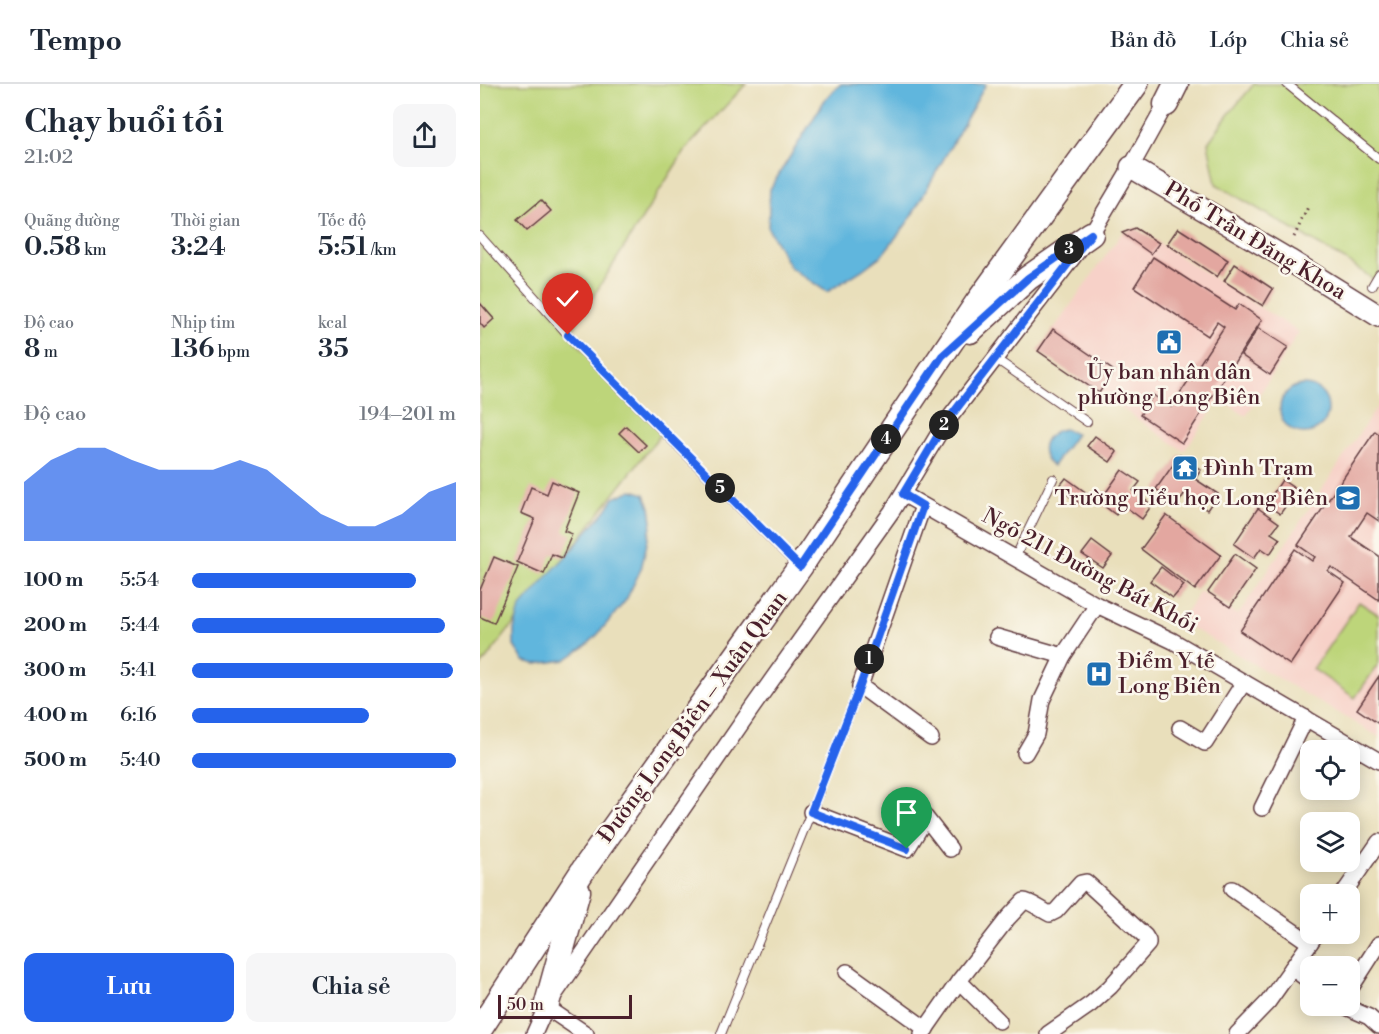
<!DOCTYPE html>
<html lang="vi">
<meta charset="utf-8">
<style>
body{margin:0;font-family:"Libre Bodoni",serif;background:#f6f6f7;color:#1f2937;height:100vh;display:flex;flex-direction:column;font-size:22px;white-space:nowrap}
*{box-sizing:border-box;margin:0}
p{font-size:20px;color:#747a83}
.icon{flex:none;width:33px;height:33px;fill:none;stroke:currentColor;stroke-width:2;stroke-linecap:round;stroke-linejoin:round}
.map{position:relative;flex:1;overflow:hidden}
.drawer{display:flex;flex-direction:column;background:#fff;width:480px}
.drawer>*{flex:none}
.controls{position:absolute;left:820px;top:656px;display:grid;gap:12px}
.controls a{display:grid;place-items:center;width:60px;height:60px;border-radius:12px;background:#fff;box-shadow:0 3px 15px #0003;font-size:30px}
.scale{position:absolute;left:18px;bottom:15px;width:134px;box-sizing:border-box;padding-left:6px;border:3px solid #4a1f2b;border-top:0;font-size:16px;line-height:21px;white-space:nowrap;color:#4a1f2b;-webkit-text-stroke:4px #fbf7ec;paint-order:stroke}
.pin{position:absolute;display:grid;place-items:center;width:51px;height:51px;color:#fff;margin:-62px -26px;border-radius:50% 50% 50% 0;rotate:-45deg;box-shadow:0 0 6px #0007}
.pin .icon{rotate:45deg}
.km{position:absolute;width:30px;height:30px;margin:-15px;border-radius:50%;background:#222;color:#fff;font-size:16px;line-height:30px;text-align:center}
.round{display:grid;place-items:center;flex:none;width:63px;height:63px;border-radius:12px;background:#f6f6f7}
.head{display:flex;align-items:center;justify-content:space-between;height:102px;padding:0 24px}
h1{font-size:33px;font-weight:600;line-height:45px}
.stats{display:grid;grid-template-columns:repeat(3,1fr);gap:9px;height:102px;padding:6px 24px}
.stats div{display:grid;align-content:center}
.stats b{font-size:26px;font-weight:600}
.stats small{font-size:16px;font-weight:400}
.stats p{font-size:16px}
.chart{height:168px;padding:12px 24px}
.chart p{display:flex;justify-content:space-between}
.chart svg{width:100%;height:108px;margin-top:6px;fill:#2563eb;opacity:.7}
.button{display:flex;gap:12px;margin-top:auto;padding:12px 24px}
.button a{flex:1;height:69px;border-radius:12px;background:#2563eb;color:#fff;font-size:24px;font-weight:600;line-height:69px;text-align:center}
.button a+a{background:#f6f6f7;color:#1f2937}
ul{padding:0 24px;list-style:none;font-size:20px}
li{display:grid;grid-template-columns:96px 72px 1fr;align-items:center;height:45px}
li i{height:15px;border-radius:8px;background:#2563eb}
header{display:flex;align-items:center;gap:36px;box-sizing:border-box;height:84px;padding:0 30px;background:#fff;border-bottom:2px solid #e0e1e3}
header strong{font-size:28px}
nav{display:flex;gap:33px;margin-inline-start:auto;font-size:21px}
main{display:flex;flex:1;min-height:0}
.map>svg:first-child{display:block}
.built{fill:#f7d1c8}
.green{fill:#bdd57a;stroke:#847a52;stroke-width:1.5}
.water{fill:#61b6dd;stroke:#566a84;stroke-width:1.5}
.building{fill:#e3a7a0}
.lines{fill:none;stroke-linecap:round;stroke-linejoin:round}
.lane-casing{stroke:#623c41;stroke-width:10}
.street-casing{stroke:#623c41;stroke-width:18}
.secondary-casing{stroke:#623c41;stroke-width:24}
.primary-casing{stroke:#623c41;stroke-width:27}
.path{stroke:#623c41;stroke-width:3;stroke-dasharray:1.5 4.5;stroke-linecap:butt}
.lane{stroke:#fff;stroke-width:8}
.street{stroke:#fff;stroke-width:15}
.secondary{stroke:#fff;stroke-width:21}
.primary{stroke:#fff;stroke-width:24}
.route-casing{stroke:#fff;stroke-width:12}
.route{stroke:#2563eb;stroke-width:8}
.labels{text-anchor:middle;dominant-baseline:central;stroke-width:5;stroke-linejoin:round;paint-order:stroke}
.street-label{font-size:22px;fill:#4a1f2b;stroke:#fbf7ec}
.poi-label{font-size:22px;fill:#4a1f2b;stroke:#fbf7ec;text-anchor:start}
</style>
<header>
<strong>Tempo</strong>
<nav><a>Bản đồ</a><a>Lớp</a><a>Chia sẻ</a></nav>
</header>
<main>
<section class="drawer">
<div class="head"><div><h1>Chạy buổi tối</h1><p>21:02</p></div><a class="round"><svg class="icon" aria-label="share" viewBox="0 0 24 24"><path d="M12 15V3M7 8l5-5 5 5M5 13v7h14v-7"/></svg></a></div>
<div class="stats">
<div><p>Quãng đường</p><b>0.58<small> km</small></b></div>
<div><p>Thời gian</p><b>3:24</b></div>
<div><p>Tốc độ</p><b>5:51<small> /km</small></b></div>
</div>
<div class="stats">
<div><p>Độ cao</p><b>8<small> m</small></b></div>
<div><p>Nhịp tim</p><b>136<small> bpm</small></b></div>
<div><p>kcal</p><b>35</b></div>
</div>
<div class="chart"><p><span>Độ cao</span>194–201 m</p>
<svg viewBox="0 0 160 44" preserveAspectRatio="none"><path d="M0 44V20L10 11L20 6L30 6L40 11L50 15L60 15L70 15L80 11L90 15L100 24L110 33L120 38L130 38L140 33L150 24L160 20V44z"/></svg>
</div>
<ul>
<li><b>100 m</b>5:54<i style="width:85%"></i></li>
<li><b>200 m</b>5:44<i style="width:96%"></i></li>
<li><b>300 m</b>5:41<i style="width:99%"></i></li>
<li><b>400 m</b>6:16<i style="width:67%"></i></li>
<li><b>500 m</b>5:40<i style="width:100%"></i></li>
</ul>
<div class="button"><a>Lưu</a><a>Chia sẻ</a></div>
</section>
<div class="map">
<svg width="899" height="950" viewBox="0 0 899 950">
<rect width="100%" height="100%" fill="#fbf7ec"/>
<filter id="ink" filterUnits="userSpaceOnUse"><feTurbulence type="fractalNoise" baseFrequency=".0167" numOctaves="2"/><feDisplacementMap in="SourceGraphic" scale="12" xChannelSelector="R" yChannelSelector="G"/><feConvolveMatrix kernelMatrix="1 2 1 2 8 2 1 2 1" color-interpolation-filters="sRGB"/></filter>
<filter id="wash" filterUnits="userSpaceOnUse"><feTurbulence type="fractalNoise" baseFrequency=".008" numOctaves="4" result="noise"/><feDisplacementMap in="SourceGraphic" scale="24" xChannelSelector="R" yChannelSelector="G"/><feGaussianBlur stdDeviation="1.35" result="paint"/><feColorMatrix in="noise" values="0 0 0 0 0 0 0 0 0 0 0 0 0 0 0 0 0 1.4 0 .05"/><feComposite in="paint" operator="in"/></filter>
<g filter="url(#wash)">
<rect width="100%" height="100%" fill="#e9dfbb"/>
<g class="built">
<path d="M655 144 819 248 766 332 740 315 704 367 558 267 642 149Z"/>
<path d="M899 320V653L700 537 720 507 758 531Z"/>
</g>
<g class="green">
<path d="M0 0H266L205 66 89 251 183 347 0 583Z"/>
<path d="M774 0H899V199L865 176 736 100 728 59 748 31Z"/>
<path d="M879 518 899 531V579L875 614 833 585Z"/>
</g>
<g class="water">
<path d="M361 0H506L428 138 402 171 382 186 347 208 310 183 288 144 290 105 346 14Z"/>
<circle cx="824" cy="325" r="24"/>
<path d="M584 345 596 350 573 382C556 369 563 348 584 345Z"/>
<path d="M152 406 165 410 170 423 172 438 161 485 146 516 118 550 107 561 85 576 56 580 44 577 34 562V545L40 524 73 486 93 465 104 451 126 426 134 414Z"/>
</g>
<g id="blocks">
<g class="building">
<path d="M61 116 71 127 47 147 37 136Z"/>
<path d="M655 144 679 159 671 170 642 149Z"/>
<path d="M698 144 748 176 737 193 687 160Z"/>
<path d="M673 173 755 226 759 220 782 236 702 359 660 331 673 311 691 323 744 243 737 238 728 252 654 203Z"/>
<path d="M755 180 793 205 783 222 744 197Z"/>
<path d="M0 219 14 235 4 244 0 239Z"/>
<path d="M778 244 808 263 790 291 761 271Z"/>
<path d="M573 245 634 287 619 309 558 267Z"/>
<path d="M146 342 166 361 159 368 139 349Z"/>
<path d="M895 347 899 350V437L887 429 871 453 899 472V516L851 483 848 487 865 499 810 581 760 547 815 465 832 477 835 473 818 461Z"/>
<path d="M615 352 637 368 630 378 607 362Z"/>
<path d="M700 371 721 386 715 395 738 410 727 426 704 410 698 420 676 405Z"/>
<path d="M642 386 660 398 653 407 672 421 662 435 643 421 636 431 619 418Z"/>
<path d="M586 394 608 410 601 420 578 404Z"/>
<path d="M802 396 817 406 800 430 786 420Z"/>
<path d="M72 397 99 409 84 447 92 450 82 474 72 470 64 490 37 478 55 435 41 429 51 403 67 410Z"/>
<path d="M778 424 799 439 791 449 800 455 790 470 781 464 774 474 754 460Z"/>
<path d="M686 431 741 471 715 506 661 465Z"/>
<path d="M612 457 632 472 623 484 602 470Z"/>
<path d="M755 470 776 485 750 523 728 508Z"/>
<path d="M14 473 38 483 14 539 0 533V506Z"/>
<path d="M681 483 704 501 693 514 670 497Z"/>
<path d="M899 592V640L877 625Z"/>
</g>
</g>
</g>
<g filter="url(#ink)">
<use href="#blocks" fill-opacity="0" stroke="#623c41" stroke-width="1.5"/>
<g class="lines">
<defs>
<g id="lane">
<path d="M807 0 899 75"/>
<path d="M0 152 99 263 316 480"/>
<path d="M892 202 899 190"/>
<path d="M516 275 607 338"/>
<path d="M535 474 573 395"/>
<path d="M241 950 331 728 380 602"/>
</g>
<g id="street">
<path d="M423 410 617 521 693 557 899 677"/>
<path d="M443 422 380 602 451 654"/>
<path d="M517 553 583 572"/>
<path d="M700 644 725 659 764 598"/>
<path d="M545 669 556 650 562 616 583 572 617 521"/>
<path d="M782 724 826 634"/>
<path d="M331 728 427 765 446 734 470 765"/>
<path d="M752 805 830 859"/>
<path d="M863 810 899 758"/>
<path d="M812 884 831 898"/>
<path d="M367 888 446 945"/>
<path d="M870 905 899 860"/>
<path d="M862 921 889 933 899 942"/>
<path d="M66 923 106 950"/>
<path d="M519 937 479 897 528 834 544 817C550 817 563 827 570 830L576 827 601 799 606 798 665 852 668 857V860L630 903 611 920 568 950"/>
<path d="M54 950 66 923 272 624 412 427 464 341 611 150 651 83 686 20 691 15"/>
<path d="M442 950 479 897"/>
<path d="M757 950 788 918 837 849"/>
</g>
<path id="secondary" d="M651 83 809 176 899 232"/>
<g id="primary">
<path d="M686 20 696 0"/>
<path d="M490 247 548 194 611 150"/>
<path d="M66 923 98 807"/>
<path d="M0 945 104 785 320 483 497 219 656 0"/>
</g>
</defs>
<use href="#lane" class="lane-casing"/>
<use href="#street" class="street-casing"/>
<use href="#secondary" class="secondary-casing"/>
<use href="#primary" class="primary-casing"/>
<path class="path" d="M814 153 828 123"/>
<use href="#lane" class="lane"/>
<use href="#street" class="street"/>
<use href="#secondary" class="secondary"/>
<use href="#primary" class="primary"/>
</g>
</g>
<g class="lines" filter="url(#ink)">
<defs>
<path id="route" d="M88 251 320 483 462 272 548 194 611 150 464 341 423 410 443 422 380 602 331 728 427 765"/>
</defs>
<use href="#route" class="route-casing"/>
<use href="#route" class="route"/>
</g>
<defs>
<symbol id="civic-square" viewBox="-11 -11 22 22"><rect x="-9" y="-9" width="18" height="18" rx="4" fill="#1f6fb2" stroke="#fbf7ec"/><path d="M-.6-6.5H3V-4.5H.6V-3L4-1V1h2V6H-6V1h2V-1L-.6-3ZM-1.2 2.5V6h2.4V2.5Z" fill="#fff"/></symbol>
<symbol id="temple-square" viewBox="-11 -11 22 22"><rect x="-9" y="-9" width="18" height="18" rx="4" fill="#1f6fb2" stroke="#fbf7ec"/><path d="M0-6L5-2H3V0L6.5 2.5H4V6H1.5V3h-3V6H-4V2.5H-6.5L-3 0V-2H-5Z" fill="#fff"/></symbol>
<symbol id="school-square" viewBox="-11 -11 22 22"><rect x="-9" y="-9" width="18" height="18" rx="4" fill="#1f6fb2" stroke="#fbf7ec"/><path d="M0-5L7-2L0 1L-7-2ZM-4 1L0 2.5L4 1V4Q0 6-4 4Z" fill="#fff"/></symbol>
<symbol id="hospital-square" viewBox="-11 -11 22 22"><rect x="-9" y="-9" width="18" height="18" rx="4" fill="#1f6fb2" stroke="#fbf7ec"/><path d="M-5-5h3v3.5h4V-5h3V5h-3V1.5h-4V5h-3Z" fill="#fff"/></symbol>
</defs>
<g fill-rule="evenodd">
<use href="#civic-square" x="674" y="243" width="30" height="30"/>
<use href="#temple-square" x="690" y="369" width="30" height="30"/>
<use href="#school-square" x="853" y="399" width="30" height="30"/>
<use href="#hospital-square" x="604" y="575" width="30" height="30"/>
</g>
<g class="labels">
<g class="street-label">
<text transform="translate(775 157) rotate(31)">Phố Trần Đăng Khoa</text>
<text transform="translate(610 487) rotate(28)">Ngõ 211 Đường Bát Khối</text>
<text transform="translate(213 633) rotate(-54)">Đường Long Biên – Xuân Quan</text>
</g>
<g class="poi-label">
<text x="689" y="288" text-anchor="middle">Ủy ban nhân dân<tspan x="689" dy="25">phường Long Biên</tspan></text>
<text x="724" y="384">Đình Trạm</text>
<text x="848" y="414" text-anchor="end">Trường Tiểu học Long Biên</text>
<text x="638" y="577">Điểm Y tế<tspan x="638" dy="25">Long Biên</tspan></text>
</g>
</g>
</svg>
<div class="controls">
<a><svg class="icon" aria-label="locate" viewBox="0 0 24 24"><circle cx="12" cy="12" r="6"/><path d="M12 2v4M12 18v4M2 12h4M18 12h4"/></svg></a>
<a><svg class="icon" aria-label="layers" viewBox="0 0 24 24"><path d="M12 4l9 5-9 5-9-5zM3 14l9 5 9-5"/></svg></a>
<a>+</a>
<a>−</a>
</div>
<div class="scale">50 m</div>
<div class="pin" style="left:427px;top:765px;background:#1e9e55"><svg class="icon" aria-label="arrive" viewBox="0 0 24 24"><path d="M6 21V4h12l-3 4 3 4H6"/></svg></div>
<div class="pin" style="left:88px;top:251px;background:#d93025"><svg class="icon" aria-label="check" viewBox="0 0 24 24"><path d="M5 12l5 5 9-10"/></svg></div>
<b class="km" style="left:389px;top:575px">1</b>
<b class="km" style="left:464px;top:341px">2</b>
<b class="km" style="left:589px;top:165px">3</b>
<b class="km" style="left:406px;top:355px">4</b>
<b class="km" style="left:240px;top:404px">5</b>
</div>
</main>
